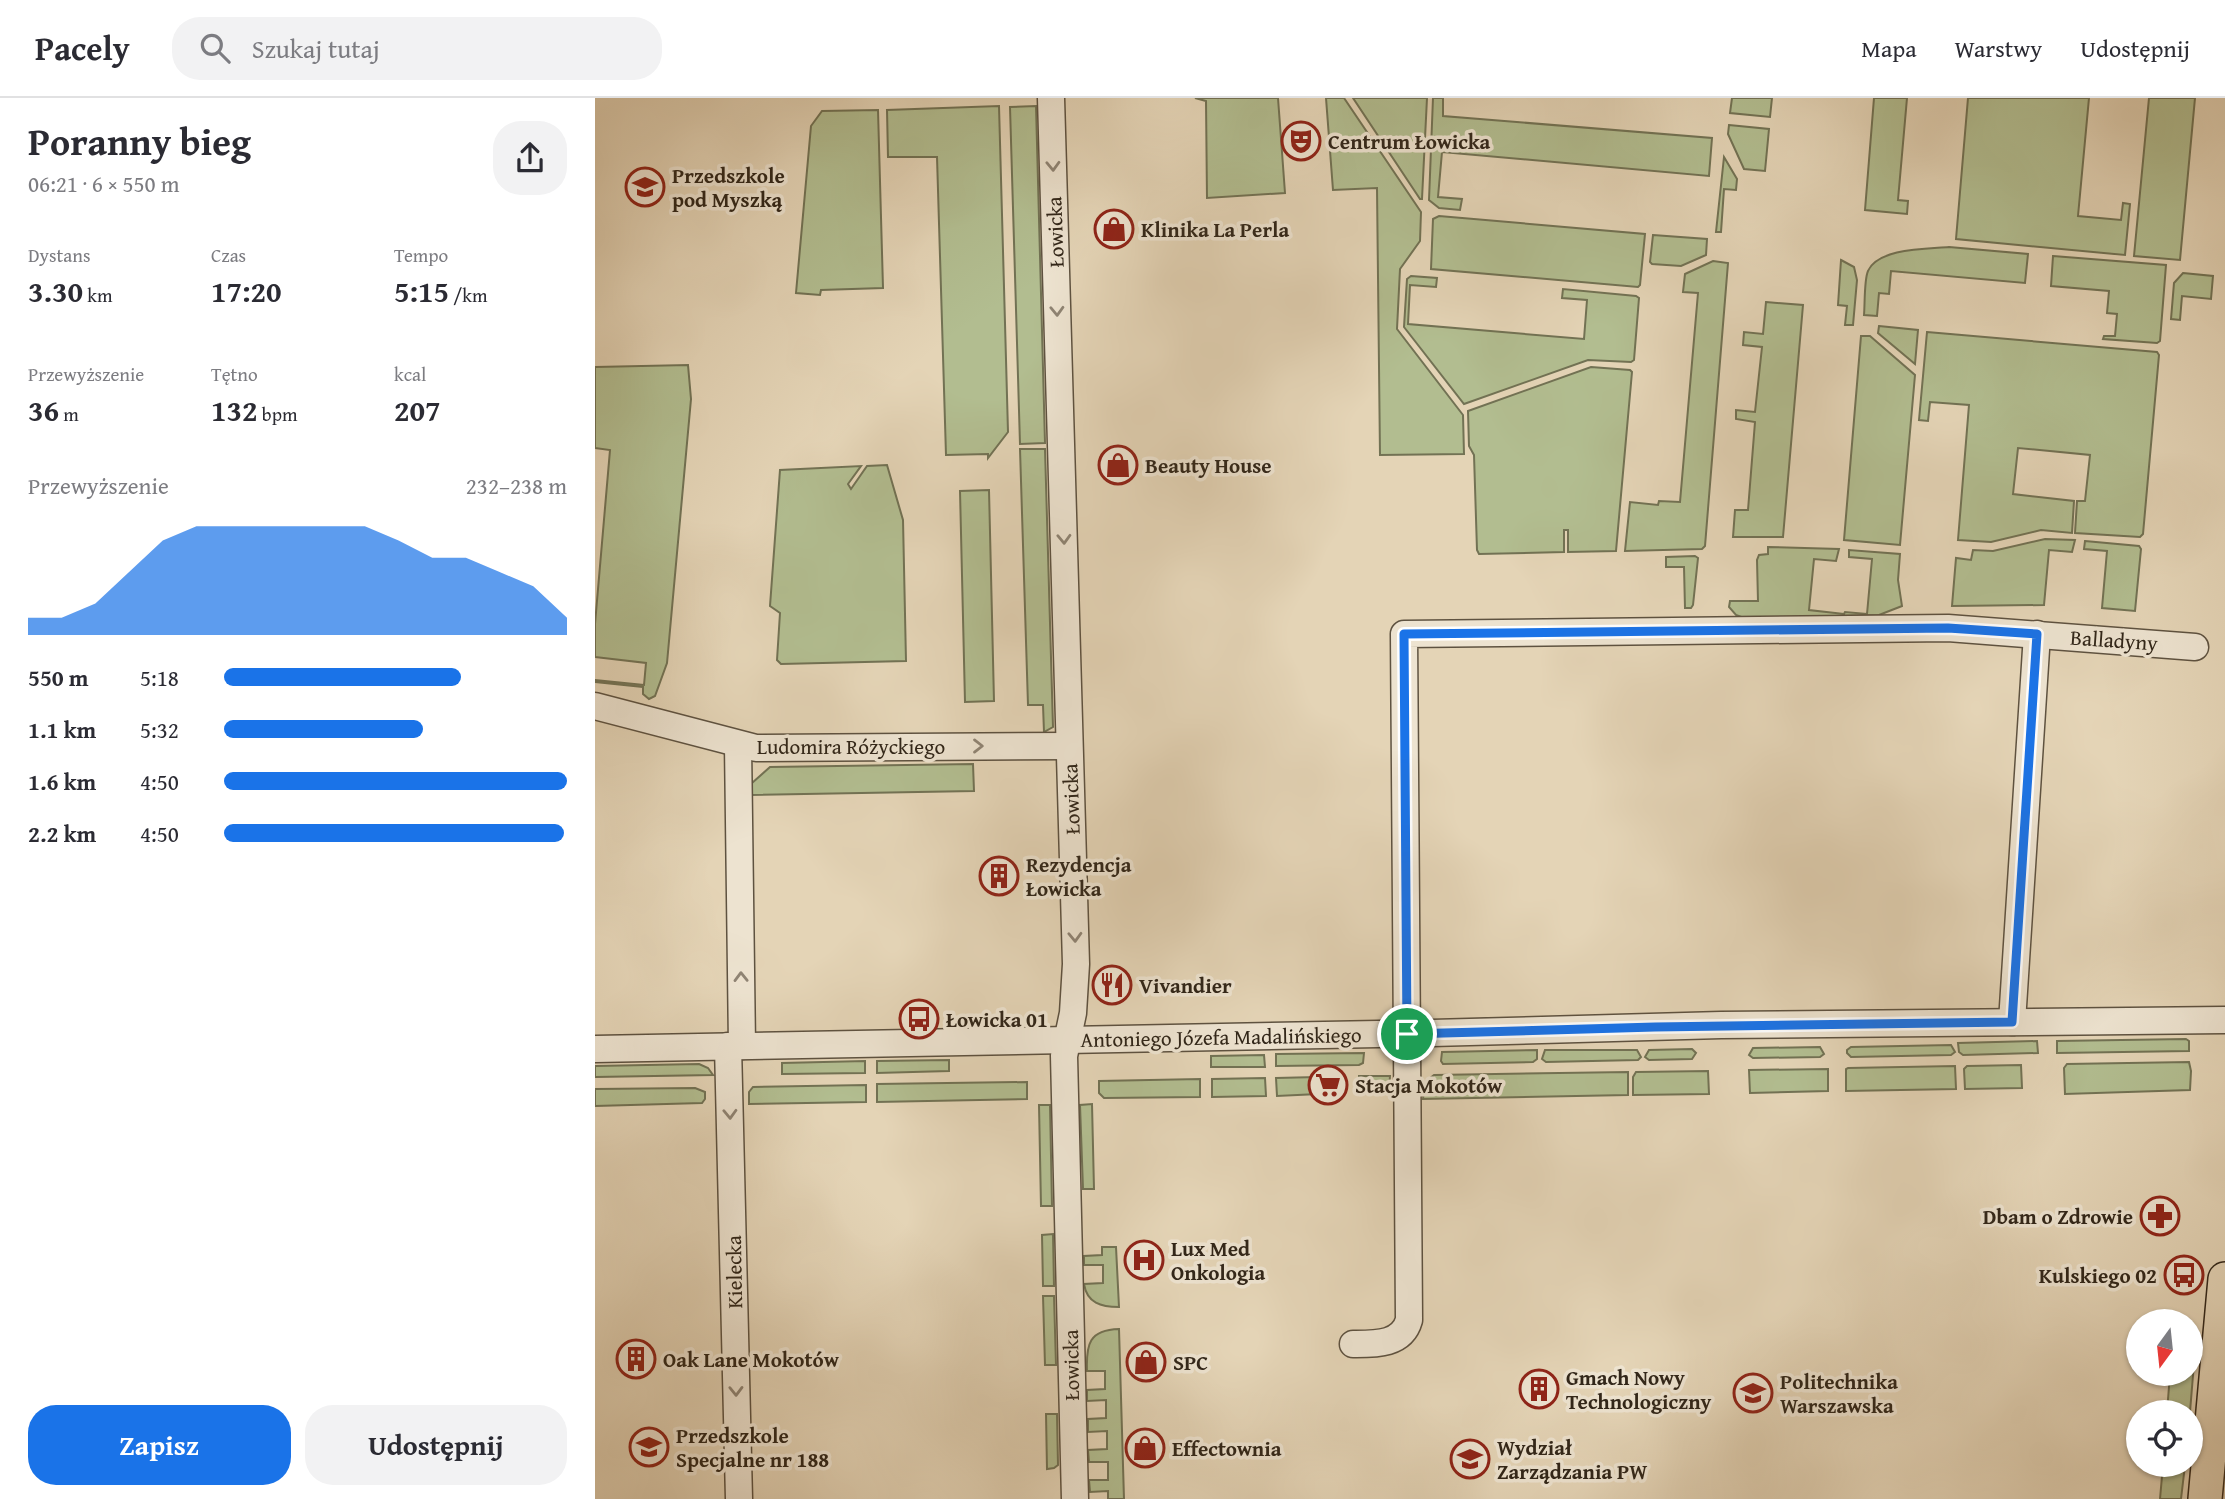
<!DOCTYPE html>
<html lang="pl">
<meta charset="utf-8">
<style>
body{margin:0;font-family:"Gentium Book Plus",serif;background:#f2f2f3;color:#2b2b33;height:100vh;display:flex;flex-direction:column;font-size:26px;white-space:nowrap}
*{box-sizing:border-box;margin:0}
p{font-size:23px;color:#7c7c81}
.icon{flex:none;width:38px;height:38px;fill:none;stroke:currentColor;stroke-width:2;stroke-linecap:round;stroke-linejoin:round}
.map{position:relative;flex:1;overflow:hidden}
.sheet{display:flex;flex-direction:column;background:#fff;width:595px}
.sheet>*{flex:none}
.needle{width:46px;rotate:195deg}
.fabs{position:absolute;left:1531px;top:1211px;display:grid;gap:14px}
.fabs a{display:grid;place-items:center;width:77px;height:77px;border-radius:50%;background:#fff;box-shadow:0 2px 5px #0004;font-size:35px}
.pin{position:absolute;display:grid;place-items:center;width:60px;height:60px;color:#fff;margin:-30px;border:4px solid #fff;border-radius:50%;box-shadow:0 2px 7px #0007}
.round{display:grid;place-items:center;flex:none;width:74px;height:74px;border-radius:28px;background:#f2f2f3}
.headline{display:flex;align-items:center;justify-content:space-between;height:119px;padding:0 28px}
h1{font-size:38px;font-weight:800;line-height:52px}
.figures{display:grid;grid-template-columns:repeat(3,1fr);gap:10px;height:119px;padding:7px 28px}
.figures div{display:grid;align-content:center}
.figures b{font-size:30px;font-weight:800}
.figures small{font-size:19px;font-weight:400}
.figures p{font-size:19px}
.chart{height:196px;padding:14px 28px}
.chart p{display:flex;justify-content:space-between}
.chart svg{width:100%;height:126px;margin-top:7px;fill:#1a73e8;opacity:.7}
.cta{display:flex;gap:14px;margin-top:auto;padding:14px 28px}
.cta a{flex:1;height:80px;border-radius:28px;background:#1a73e8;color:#fff;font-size:28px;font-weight:800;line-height:80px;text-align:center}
.cta a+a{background:#f2f2f3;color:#2b2b33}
ul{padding:0 28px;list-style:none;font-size:23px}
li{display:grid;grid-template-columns:112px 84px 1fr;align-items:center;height:52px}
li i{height:18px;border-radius:9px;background:#1a73e8}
header{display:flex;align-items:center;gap:42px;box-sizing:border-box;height:98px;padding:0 35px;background:#fff;border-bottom:2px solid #e1e1e2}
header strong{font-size:33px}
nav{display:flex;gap:38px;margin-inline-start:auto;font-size:24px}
.search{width:490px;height:63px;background:#f2f2f3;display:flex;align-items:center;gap:18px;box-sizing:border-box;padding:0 24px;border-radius:28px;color:#7c7c81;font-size:26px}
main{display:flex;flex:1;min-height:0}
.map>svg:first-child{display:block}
.green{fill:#b2bd90;stroke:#727254;stroke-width:2}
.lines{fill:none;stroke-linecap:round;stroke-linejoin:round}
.minor-casing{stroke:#5e5240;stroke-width:29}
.major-casing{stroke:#312619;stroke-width:36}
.minor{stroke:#ede3d0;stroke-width:26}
.major{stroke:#e4d4b6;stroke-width:33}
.oneway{stroke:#8f8474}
.route-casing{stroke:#fff;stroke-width:14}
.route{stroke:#1a73e8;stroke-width:9}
.labels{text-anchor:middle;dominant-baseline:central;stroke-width:7;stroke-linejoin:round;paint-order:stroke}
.poi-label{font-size:21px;font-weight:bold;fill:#312619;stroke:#ede3d0;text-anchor:start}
.street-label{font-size:21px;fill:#312619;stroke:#ede3d0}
</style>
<header>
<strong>Pacely</strong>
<div class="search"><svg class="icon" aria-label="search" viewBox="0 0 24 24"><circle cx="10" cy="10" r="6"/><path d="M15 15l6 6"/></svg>Szukaj tutaj</div>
<nav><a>Mapa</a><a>Warstwy</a><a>Udostępnij</a></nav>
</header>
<main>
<section class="sheet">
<div class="headline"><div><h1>Poranny bieg</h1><p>06:21 · 6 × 550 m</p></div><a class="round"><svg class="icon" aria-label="share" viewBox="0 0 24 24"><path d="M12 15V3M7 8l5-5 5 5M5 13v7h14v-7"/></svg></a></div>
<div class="figures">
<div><p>Dystans</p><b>3.30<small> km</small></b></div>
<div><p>Czas</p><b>17:20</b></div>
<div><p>Tempo</p><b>5:15<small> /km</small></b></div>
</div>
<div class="figures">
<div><p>Przewyższenie</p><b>36<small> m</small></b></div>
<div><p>Tętno</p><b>132<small> bpm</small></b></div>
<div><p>kcal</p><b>207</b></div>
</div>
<div class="chart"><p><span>Przewyższenie</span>232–238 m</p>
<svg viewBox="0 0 160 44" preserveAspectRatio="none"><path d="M0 44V38L10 38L20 33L30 22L40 11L50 6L60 6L70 6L80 6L90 6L100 6L110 11L120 17L130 17L140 22L150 27L160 38V44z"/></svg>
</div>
<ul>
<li><b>550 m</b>5:18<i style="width:69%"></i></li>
<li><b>1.1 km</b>5:32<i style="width:58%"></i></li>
<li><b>1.6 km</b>4:50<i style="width:100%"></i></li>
<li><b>2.2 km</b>4:50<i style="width:99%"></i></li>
</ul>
<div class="cta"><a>Zapisz</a><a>Udostępnij</a></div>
</section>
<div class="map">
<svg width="1630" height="1401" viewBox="0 0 1630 1401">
<rect width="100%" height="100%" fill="#e4d4b6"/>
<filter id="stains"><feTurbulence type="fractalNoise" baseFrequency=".00286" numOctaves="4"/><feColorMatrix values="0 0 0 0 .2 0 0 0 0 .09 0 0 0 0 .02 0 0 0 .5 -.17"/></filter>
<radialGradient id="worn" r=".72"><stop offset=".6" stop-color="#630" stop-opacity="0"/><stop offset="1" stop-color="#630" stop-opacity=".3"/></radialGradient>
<g class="green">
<path d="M600 0H683L690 95 612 100 611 3Z"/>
<path d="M731 0H749L826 114 825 143 805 171 802 231 868 317 869 356 785 357 782 90 738 92Z"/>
<path d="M758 0H832L827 101H825Z"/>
<path d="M838 0H848V18L1117 40 1114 78 847 54 843 99 867 101 865 112 844 110 834 102Z"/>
<path d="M1137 0H1177L1175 19 1135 15Z"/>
<path d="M1279 0H1312L1303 102 1313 103 1312 116 1270 112Z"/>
<path d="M1373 0H1494L1483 118 1526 122 1528 105 1535 106 1530 157 1361 141Z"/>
<path d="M1554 0H1600L1585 162 1539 158Z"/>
<path d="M404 8 413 334 393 360V356L351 357 342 59H293L292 12Z"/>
<path d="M441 8 450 345 425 346 415 9Z"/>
<path d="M283 12 288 190 226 192 225 197 201 195 216 28 227 13Z"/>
<path d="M1134 27 1174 31 1170 73 1149 71 1133 36Z"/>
<path d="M1129 59 1142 81 1141 92 1129 91 1126 134H1121Z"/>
<path d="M844 118 1050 136 1045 187 1043 189 836 171 838 121Z"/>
<path d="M1058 137 1112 141 1111 157 1086 168 1057 166 1055 164Z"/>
<path d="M1354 149 1433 156 1430 185 1296 173 1294 196 1284 195 1282 218 1269 217C1270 206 1269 182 1273 173 1283 150 1332 151 1354 149Z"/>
<path d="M1458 158 1571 167 1565 243 1562 245 1508 241 1509 238H1520L1522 216 1512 215 1514 193 1456 188Z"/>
<path d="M1246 162 1259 169 1262 182 1258 227H1250L1252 208 1243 207Z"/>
<path d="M1118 163 1133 165 1110 448 1107 451 1030 453 1035 404 1063 407 1064 403 1085 404 1103 195 1088 194 1090 176Z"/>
<path d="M1588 175 1618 178 1616 201 1587 198 1585 222 1576 221 1579 185Z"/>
<path d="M816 178 842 180 841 189 815 187 813 226 989 241 992 202 967 200 968 191 1041 198 1044 200 1039 262 1036 264 993 262 869 306 809 229 812 181Z"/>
<path d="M1171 204 1208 207 1188 439H1138L1140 412H1153L1160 324 1141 321V312L1160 314 1167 249 1148 247 1149 234 1168 236Z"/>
<path d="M1284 228 1323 232 1320 266 1283 235Z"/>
<path d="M1332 234 1562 254 1564 257 1548 436 1545 439 1480 435 1482 403H1490L1495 357 1423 350 1418 396 1479 403 1477 435 1446 432 1396 444 1363 442 1374 307 1335 304 1333 323 1324 322Z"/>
<path d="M1266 238H1275L1320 277 1305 447 1249 442Z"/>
<path d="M93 267 96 301 72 565 60 598 54 601 48 596V589L0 584V582L49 587 51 565 0 559V526L15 352 0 350V269Z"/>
<path d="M996 269 1035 272 1037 274 1021 453 973 454V432H969V454L884 456 882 452 879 357 874 348 873 313Z"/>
<path d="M425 351H450L458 629 449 634 448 607H433Z"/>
<path d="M292 367 308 422 311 563 186 566 182 562 185 515 175 508 185 372 266 368 253 386 256 391 272 368Z"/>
<path d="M394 392 399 603 370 604 365 393Z"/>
<path d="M1450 441 1480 442 1477 454 1454 452 1449 507 1357 508 1361 460 1376 462 1378 452 1398 453Z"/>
<path d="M1490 443 1544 448 1546 451 1540 513 1507 510 1512 453 1489 451Z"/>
<path d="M1173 449 1244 451 1241 463 1219 461 1214 512 1249 516 1250 514 1272 516 1277 461 1254 459V452L1305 456 1303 482 1307 508 1284 517 1149 520 1141 517 1134 509 1135 503H1163L1162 462 1164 457 1173 456Z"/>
<path d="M1100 458 1103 460 1098 507 1096 510H1090L1089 469H1071V459Z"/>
<path d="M378 666 379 693 156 697 157 685 175 669Z"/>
<path d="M1591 941 1594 943V953L1462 955V943Z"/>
<path d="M1442 943 1443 955 1368 957 1364 954 1363 945Z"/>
<path d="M1356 947 1360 954 1356 957 1256 959 1252 955V952L1256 949Z"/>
<path d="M1225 949 1229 956 1225 959 1158 960 1154 957 1158 950Z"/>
<path d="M1097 951 1101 955 1097 961 1054 962 1050 959 1054 952Z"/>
<path d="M942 952V961L938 964 848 966 846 963 847 954Z"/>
<path d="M950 952H1042L1046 959 1043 962 951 964 947 961Z"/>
<path d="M769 955 768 965 764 967 681 968V956Z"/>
<path d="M669 957 670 969H616V958Z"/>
<path d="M354 962V973L282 975V963Z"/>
<path d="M270 963V975L187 976V965Z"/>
<path d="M1594 964 1596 973 1595 992 1470 996 1469 970 1472 966Z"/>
<path d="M104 966 113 970 118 977 0 979V968Z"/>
<path d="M1426 967 1427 990 1370 991 1369 971 1372 968Z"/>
<path d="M1360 968 1361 991 1251 993V971L1253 970Z"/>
<path d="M1233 971V993L1155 995 1154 972Z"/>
<path d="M1113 973 1114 996 1038 997V979L1041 974Z"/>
<path d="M1033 974V997L828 1001 830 984 839 977Z"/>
<path d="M764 978H795L794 992 789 995 764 996Z"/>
<path d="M722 979 723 996 682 998 681 980Z"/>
<path d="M670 980 671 998 617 999V981Z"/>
<path d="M605 981V999L509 1000 504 995V983Z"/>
<path d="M432 984V1001L282 1004V986Z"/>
<path d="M271 987V1004L154 1006V994L158 989Z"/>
<path d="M100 990 110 994V1001L107 1005 0 1008V991Z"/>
<path d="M497 1006 499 1091H488L485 1007Z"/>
<path d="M444 1007H455L457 1108H446Z"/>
<path d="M458 1136 459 1188H448L447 1137Z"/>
<path d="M507 1149H521L524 1209C506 1209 492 1205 489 1186L508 1185V1167H489V1158L507 1157Z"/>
<path d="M448 1198H459L461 1267H450Z"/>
<path d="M524 1231 529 1401H513V1393L495 1394 494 1382H513V1364H494L493 1352 512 1351V1333L493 1334V1321L511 1320V1302L492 1303V1292L510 1291V1273H492C491 1246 494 1232 524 1231Z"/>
<path d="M1596 1239 1599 1265 1595 1314H1572L1575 1276H1596Z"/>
<path d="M451 1316H462L463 1367 459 1370 452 1371Z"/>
<path d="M1568 1367H1590L1586 1401H1565Z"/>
</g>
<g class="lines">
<defs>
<g id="minor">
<path d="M456 0 481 866 478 915 469 958 480 1401"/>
<path d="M0 608 161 650 474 648"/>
<path d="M143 647 147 948"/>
<path d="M1417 924 1442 536"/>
<path d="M133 948 144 1401"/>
<path d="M0 951 837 935 1126 927 1630 922"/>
<path d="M758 1246C780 1246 807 1247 814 1222L809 536 1353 530 1600 549"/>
</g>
<path id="major" d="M1610 1401 1630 1181"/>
</defs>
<use href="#minor" class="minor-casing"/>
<use href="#major" class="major-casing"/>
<use href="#minor" class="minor"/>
<use href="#major" class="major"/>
</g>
<defs><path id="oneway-chevron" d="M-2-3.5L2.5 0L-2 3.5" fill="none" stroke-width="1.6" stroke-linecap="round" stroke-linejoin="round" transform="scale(1.75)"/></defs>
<g class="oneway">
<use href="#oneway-chevron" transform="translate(458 68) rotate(88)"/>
<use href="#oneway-chevron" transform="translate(462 213) rotate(88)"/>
<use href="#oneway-chevron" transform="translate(469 441) rotate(88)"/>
<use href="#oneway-chevron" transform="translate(383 648)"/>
<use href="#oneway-chevron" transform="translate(480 839) rotate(88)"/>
<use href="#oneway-chevron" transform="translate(146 879) rotate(-91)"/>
<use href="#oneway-chevron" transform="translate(135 1016) rotate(88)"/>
<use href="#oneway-chevron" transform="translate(141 1293) rotate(89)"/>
</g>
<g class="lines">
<defs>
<path id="route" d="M1353 530 1442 536 1417 924 1060 929 812 936 809 536Z"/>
</defs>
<use href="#route" class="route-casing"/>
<use href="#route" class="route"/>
</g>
<defs>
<symbol id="theatre-ring" viewBox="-11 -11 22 22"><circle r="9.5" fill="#ede3d0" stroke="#8f2418" stroke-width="1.5"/><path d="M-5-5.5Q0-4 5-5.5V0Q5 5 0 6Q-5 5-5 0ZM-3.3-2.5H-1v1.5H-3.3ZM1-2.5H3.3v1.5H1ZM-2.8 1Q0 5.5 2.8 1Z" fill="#8f2418"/></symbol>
<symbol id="school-ring" viewBox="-11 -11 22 22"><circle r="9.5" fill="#ede3d0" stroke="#8f2418" stroke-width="1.5"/><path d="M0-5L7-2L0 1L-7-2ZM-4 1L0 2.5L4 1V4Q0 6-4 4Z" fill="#8f2418"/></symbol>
<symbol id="shop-ring" viewBox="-11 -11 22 22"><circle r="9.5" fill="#ede3d0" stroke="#8f2418" stroke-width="1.5"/><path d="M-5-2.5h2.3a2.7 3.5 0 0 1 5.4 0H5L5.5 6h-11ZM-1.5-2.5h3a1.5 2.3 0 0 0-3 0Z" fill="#8f2418"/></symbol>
<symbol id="building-ring" viewBox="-11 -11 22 22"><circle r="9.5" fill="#ede3d0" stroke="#8f2418" stroke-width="1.5"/><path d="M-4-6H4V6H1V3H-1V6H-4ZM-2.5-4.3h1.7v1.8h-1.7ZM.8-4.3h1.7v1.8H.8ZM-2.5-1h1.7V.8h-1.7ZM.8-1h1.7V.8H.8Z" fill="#8f2418"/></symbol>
<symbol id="restaurant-ring" viewBox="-11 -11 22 22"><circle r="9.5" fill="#ede3d0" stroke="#8f2418" stroke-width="1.5"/><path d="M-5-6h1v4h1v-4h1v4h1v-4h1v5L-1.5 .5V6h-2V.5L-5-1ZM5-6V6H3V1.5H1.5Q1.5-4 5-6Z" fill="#8f2418"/></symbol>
<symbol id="bus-ring" viewBox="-11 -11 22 22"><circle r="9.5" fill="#ede3d0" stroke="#8f2418" stroke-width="1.5"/><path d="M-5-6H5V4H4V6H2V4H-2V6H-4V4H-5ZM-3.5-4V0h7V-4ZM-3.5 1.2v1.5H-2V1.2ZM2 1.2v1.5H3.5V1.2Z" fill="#8f2418"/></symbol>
<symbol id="supermarket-ring" viewBox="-11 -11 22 22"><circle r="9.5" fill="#ede3d0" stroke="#8f2418" stroke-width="1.5"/><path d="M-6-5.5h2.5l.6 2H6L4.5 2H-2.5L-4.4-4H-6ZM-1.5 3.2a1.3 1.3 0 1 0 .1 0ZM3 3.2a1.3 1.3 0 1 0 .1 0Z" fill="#8f2418"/></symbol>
<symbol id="pharmacy-ring" viewBox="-11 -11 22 22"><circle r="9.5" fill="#ede3d0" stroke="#8f2418" stroke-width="1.5"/><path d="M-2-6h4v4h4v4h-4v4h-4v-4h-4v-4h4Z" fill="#8f2418"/></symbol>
<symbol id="hospital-ring" viewBox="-11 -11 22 22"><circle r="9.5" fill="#ede3d0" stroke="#8f2418" stroke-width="1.5"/><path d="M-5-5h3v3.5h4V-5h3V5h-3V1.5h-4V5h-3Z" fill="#8f2418"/></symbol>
<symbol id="university-ring" viewBox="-11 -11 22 22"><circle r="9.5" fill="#ede3d0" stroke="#8f2418" stroke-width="1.5"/><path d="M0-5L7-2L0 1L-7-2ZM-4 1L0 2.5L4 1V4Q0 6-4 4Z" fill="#8f2418"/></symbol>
</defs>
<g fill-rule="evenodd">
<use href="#theatre-ring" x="684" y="21" width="44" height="44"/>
<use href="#school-ring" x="28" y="67" width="44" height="44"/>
<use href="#shop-ring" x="497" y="109" width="44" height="44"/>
<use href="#shop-ring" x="501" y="345" width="44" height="44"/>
<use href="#building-ring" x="382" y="756" width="44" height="44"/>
<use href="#restaurant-ring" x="495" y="865" width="44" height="44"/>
<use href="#bus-ring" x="302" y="899" width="44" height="44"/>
<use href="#supermarket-ring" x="711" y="965" width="44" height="44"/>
<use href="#pharmacy-ring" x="1543" y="1096" width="44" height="44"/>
<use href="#hospital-ring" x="527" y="1140" width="44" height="44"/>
<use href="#bus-ring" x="1567" y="1155" width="44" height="44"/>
<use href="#building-ring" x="19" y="1239" width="44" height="44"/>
<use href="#shop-ring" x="529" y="1242" width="44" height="44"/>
<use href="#building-ring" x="922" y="1269" width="44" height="44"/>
<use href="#university-ring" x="1136" y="1273" width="44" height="44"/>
<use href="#school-ring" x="32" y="1327" width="44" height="44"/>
<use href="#shop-ring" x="528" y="1328" width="44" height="44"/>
<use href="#university-ring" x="853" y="1339" width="44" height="44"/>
</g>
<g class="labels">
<g class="poi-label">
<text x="733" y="43">Centrum Łowicka</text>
<text x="77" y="77">Przedszkole<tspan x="77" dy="24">pod Myszką</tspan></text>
<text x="546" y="131">Klinika La Perla</text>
<text x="550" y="367">Beauty House</text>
<text x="431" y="766">Rezydencja<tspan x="431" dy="24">Łowicka</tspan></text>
<text x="544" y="887">Vivandier</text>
<text x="351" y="921">Łowicka 01</text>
<text x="760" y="987">Stacja Mokotów</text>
<text x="1538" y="1118" text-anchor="end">Dbam o Zdrowie</text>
<text x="576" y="1150">Lux Med<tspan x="576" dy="24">Onkologia</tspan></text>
<text x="1562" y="1177" text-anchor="end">Kulskiego 02</text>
<text x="68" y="1261">Oak Lane Mokotów</text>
<text x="578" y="1264">SPC</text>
<text x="971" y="1279">Gmach Nowy<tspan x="971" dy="24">Technologiczny</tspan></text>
<text x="1185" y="1283">Politechnika<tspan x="1185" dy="24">Warszawska</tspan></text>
<text x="81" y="1337">Przedszkole<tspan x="81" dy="24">Specjalne nr 188</tspan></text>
<text x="902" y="1349">Wydział<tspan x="902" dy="24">Zarządzania PW</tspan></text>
<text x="577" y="1350">Effectownia</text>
</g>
<g class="street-label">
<text transform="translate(460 134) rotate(-92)">Łowicka</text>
<text transform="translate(1519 542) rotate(4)">Balladyny</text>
<text x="256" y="648">Ludomira Różyckiego</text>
<text transform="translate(476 701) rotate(-92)">Łowicka</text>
<text transform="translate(626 939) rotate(-1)">Antoniego Józefa Madalińskiego</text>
<text transform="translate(139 1174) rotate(-91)">Kielecka</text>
<text transform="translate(476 1267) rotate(-91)">Łowicka</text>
</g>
</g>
<rect width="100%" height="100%" filter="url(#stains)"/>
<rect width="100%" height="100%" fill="url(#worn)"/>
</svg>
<div class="fabs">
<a><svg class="needle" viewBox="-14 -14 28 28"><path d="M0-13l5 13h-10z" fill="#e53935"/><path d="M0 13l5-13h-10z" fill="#7c7c81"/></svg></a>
<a><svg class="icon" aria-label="locate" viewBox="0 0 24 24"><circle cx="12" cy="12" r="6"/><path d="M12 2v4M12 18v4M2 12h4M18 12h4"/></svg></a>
</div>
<div class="pin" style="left:812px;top:936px;background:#1e9e55"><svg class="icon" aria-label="arrive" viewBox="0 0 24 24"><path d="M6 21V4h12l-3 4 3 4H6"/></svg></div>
</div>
</main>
